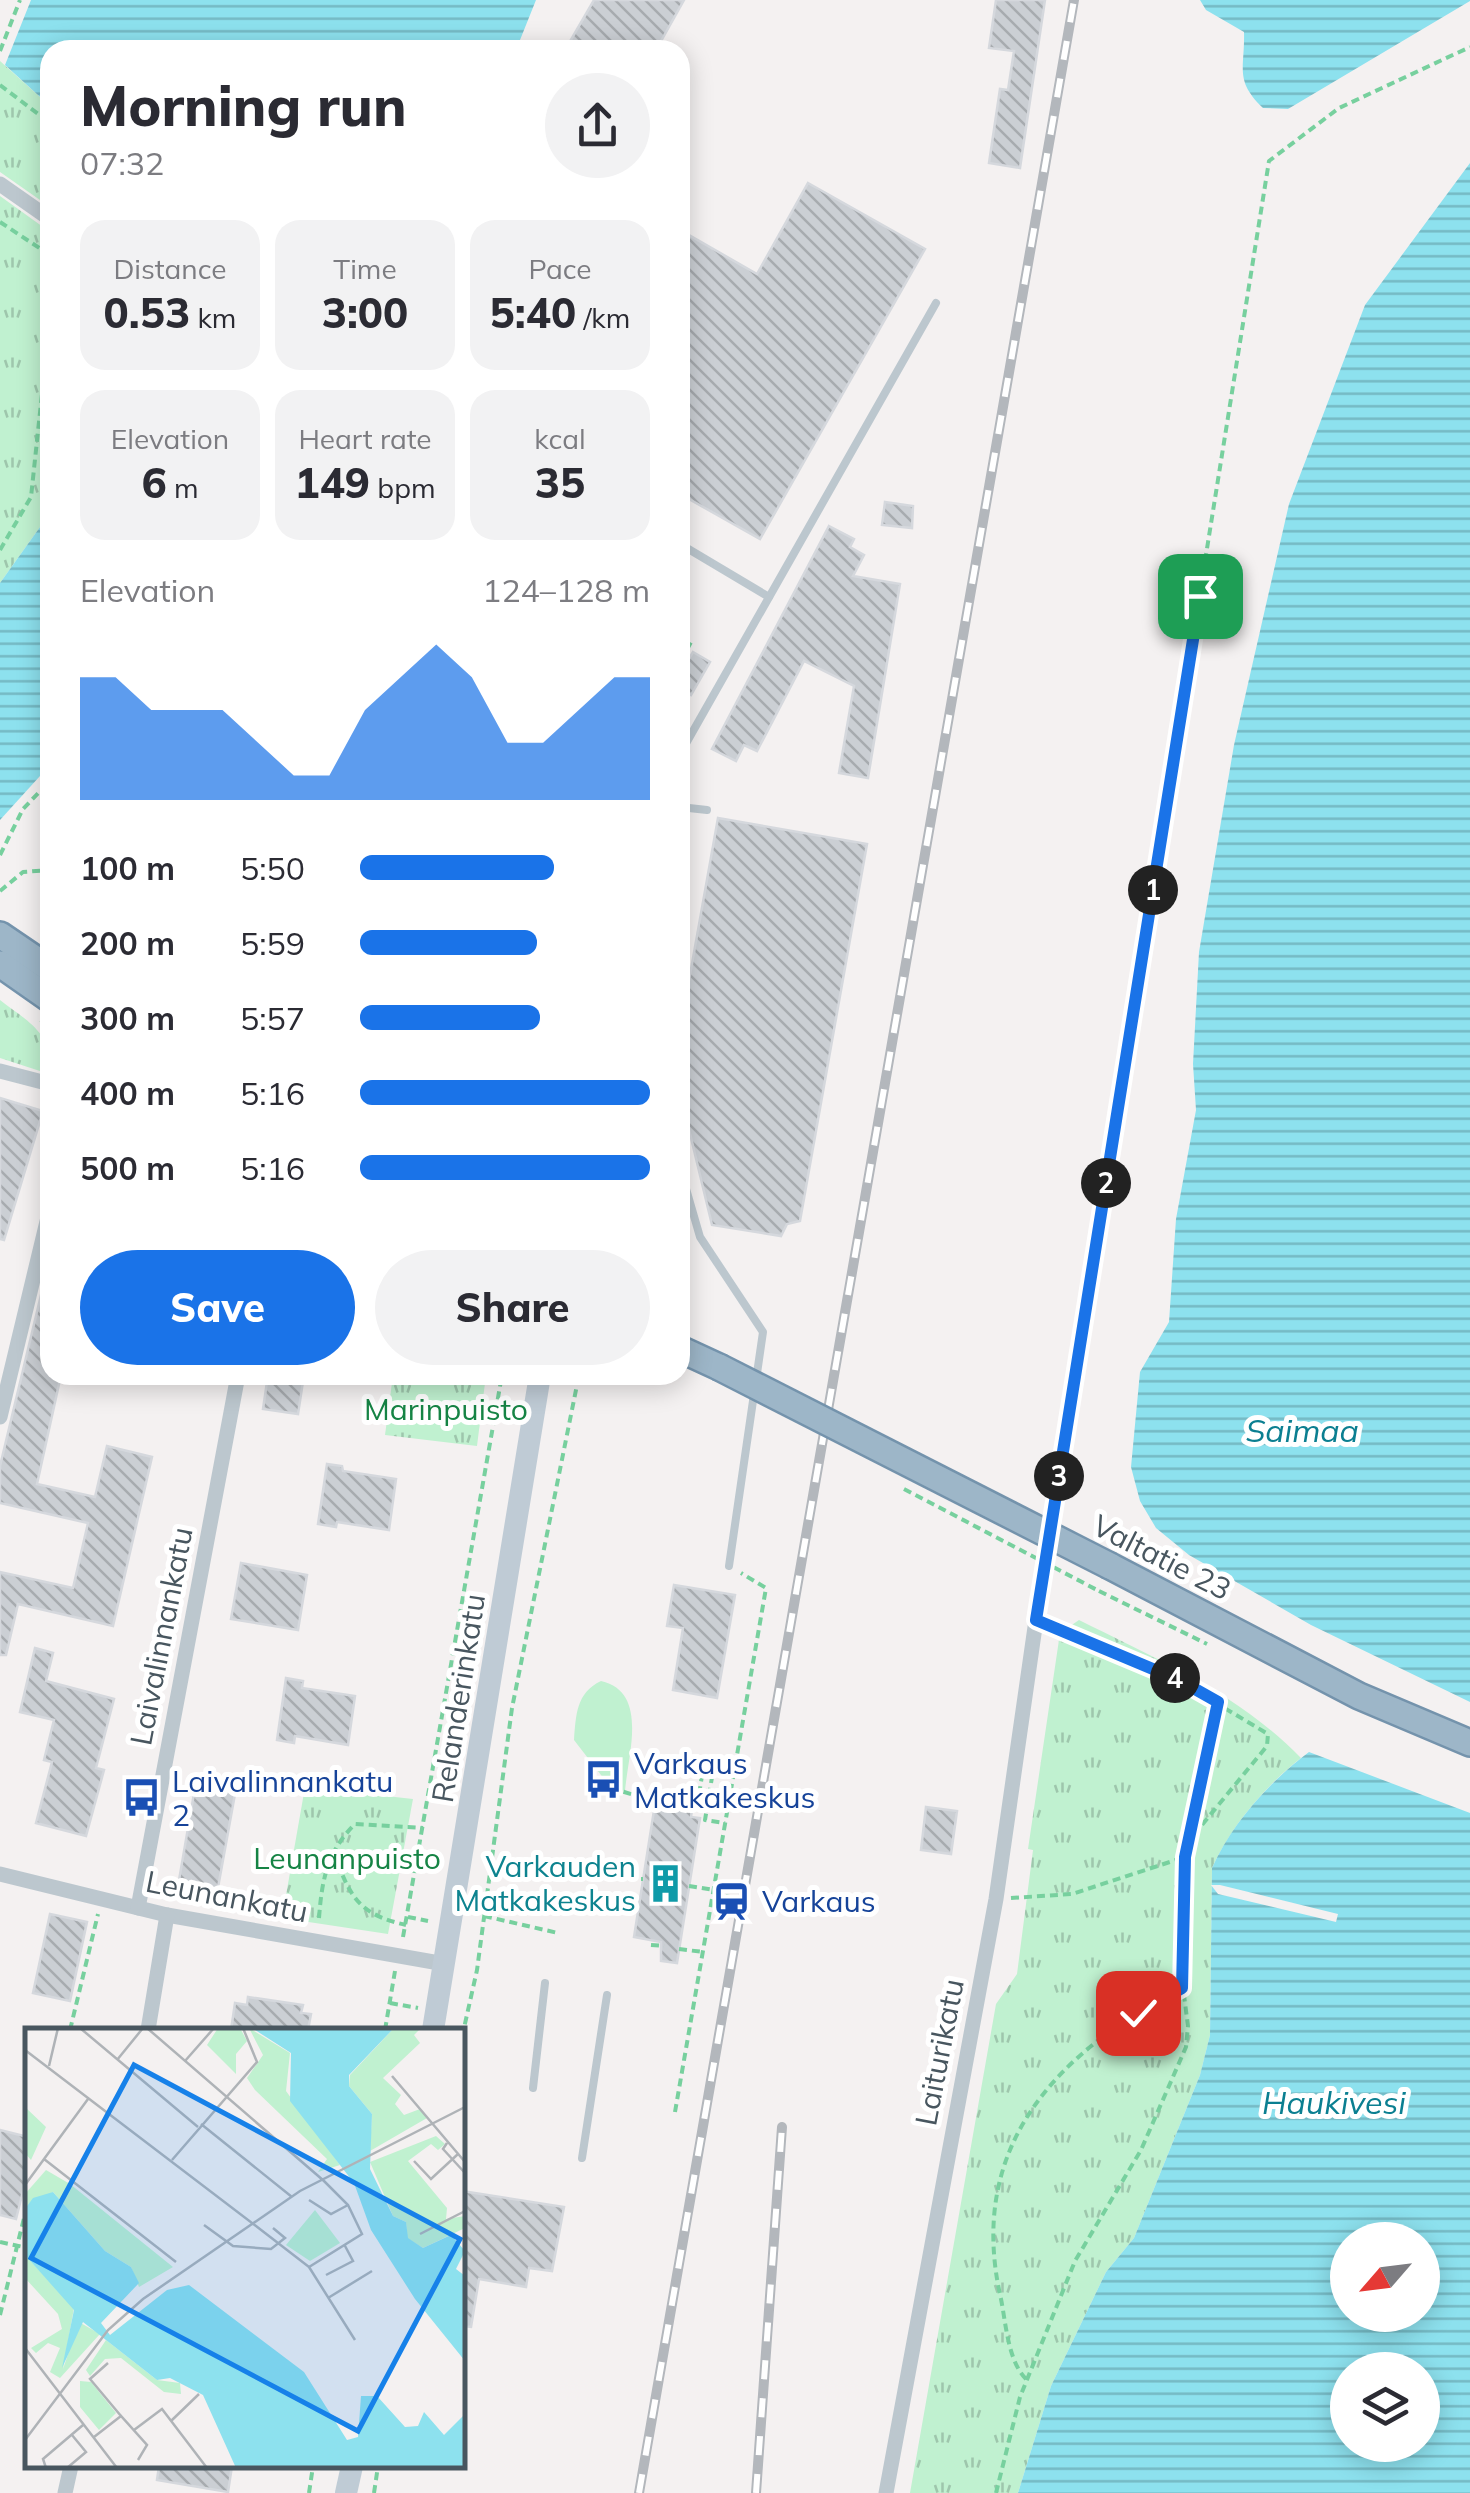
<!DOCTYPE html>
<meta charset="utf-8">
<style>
body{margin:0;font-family:Mulish,sans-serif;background:#f2f2f3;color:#2b2b33;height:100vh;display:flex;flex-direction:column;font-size:38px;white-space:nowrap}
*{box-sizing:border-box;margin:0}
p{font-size:32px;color:#7c7c81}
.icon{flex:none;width:55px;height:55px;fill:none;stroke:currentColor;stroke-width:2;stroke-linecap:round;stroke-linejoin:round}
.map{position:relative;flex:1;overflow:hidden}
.sheet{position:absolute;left:40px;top:40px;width:650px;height:1345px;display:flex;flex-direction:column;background:#fff;border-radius:30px;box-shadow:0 5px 25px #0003}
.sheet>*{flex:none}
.needle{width:65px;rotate:242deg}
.fabs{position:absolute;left:1330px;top:2222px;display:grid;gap:20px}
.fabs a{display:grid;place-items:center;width:110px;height:110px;border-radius:50%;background:#fff;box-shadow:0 5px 25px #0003;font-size:50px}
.pin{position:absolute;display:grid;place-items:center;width:85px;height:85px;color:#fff;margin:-42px;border-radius:20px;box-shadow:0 5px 15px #0006}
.km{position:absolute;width:50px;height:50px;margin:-25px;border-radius:50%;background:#222;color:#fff;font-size:28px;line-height:50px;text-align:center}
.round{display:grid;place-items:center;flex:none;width:105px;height:105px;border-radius:52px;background:#f2f2f3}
.headline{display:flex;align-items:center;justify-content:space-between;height:170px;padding:0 40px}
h1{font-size:55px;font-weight:800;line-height:75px}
.stats{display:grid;grid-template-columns:repeat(3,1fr);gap:15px;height:170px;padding:10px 40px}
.stats div{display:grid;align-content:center;border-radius:25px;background:#f2f2f3;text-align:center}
.stats b{font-size:42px;font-weight:800}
.stats small{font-size:28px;font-weight:400}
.stats p{font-size:28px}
.chart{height:280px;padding:20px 40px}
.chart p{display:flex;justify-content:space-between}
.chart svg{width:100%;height:180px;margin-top:10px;fill:#1a73e8;opacity:.7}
.cta{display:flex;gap:20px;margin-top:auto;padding:20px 40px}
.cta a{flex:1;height:115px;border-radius:60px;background:#1a73e8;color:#fff;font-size:40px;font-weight:800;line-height:115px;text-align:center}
.cta a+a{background:#f2f2f3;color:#2b2b33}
ul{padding:0 40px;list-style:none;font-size:32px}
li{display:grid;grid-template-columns:160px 120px 1fr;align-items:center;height:75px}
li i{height:25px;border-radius:12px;background:#1a73e8}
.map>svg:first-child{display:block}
.grass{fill:#c0f1d0}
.park{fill:url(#park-tufts)}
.water{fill:url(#water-rules);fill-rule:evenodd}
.pier{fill:#f4f1f1}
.building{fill:url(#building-back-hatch);stroke:#d5d8dd;stroke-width:2.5}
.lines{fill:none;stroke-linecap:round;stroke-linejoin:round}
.trunk-casing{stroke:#7493ac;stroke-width:30}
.path{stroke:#77d09e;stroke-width:4;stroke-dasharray:8 5;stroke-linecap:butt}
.service{stroke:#bcc7ce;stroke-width:8}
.minor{stroke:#bcc7ce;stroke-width:15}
.secondary{stroke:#bfcbd5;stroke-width:22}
.trunk{stroke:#9db6c8;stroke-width:25}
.rail-casing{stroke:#b3b7bc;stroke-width:10}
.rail{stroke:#fff;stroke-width:6;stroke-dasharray:19;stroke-linecap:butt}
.trunk-bridge-casing{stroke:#7493ac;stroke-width:30;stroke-linecap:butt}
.path-bridge{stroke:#77d09e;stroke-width:4;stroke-dasharray:8 5;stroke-linecap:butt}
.trunk-bridge{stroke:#9db6c8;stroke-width:25}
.route-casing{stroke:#fff;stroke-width:20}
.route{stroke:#1a73e8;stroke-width:12}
.labels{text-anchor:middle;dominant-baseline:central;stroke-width:10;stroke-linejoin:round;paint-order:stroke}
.park-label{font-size:30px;fill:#168445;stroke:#fff}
.street-label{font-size:30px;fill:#48565f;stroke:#fff}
.transit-label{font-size:30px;fill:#164399;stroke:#fff;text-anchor:start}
.culture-label{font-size:30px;fill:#0d838f;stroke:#fff;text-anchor:end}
.water-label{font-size:32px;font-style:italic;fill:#0b7f91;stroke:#fff}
.inset-road{fill:none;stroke:#afb3b7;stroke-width:2.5}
.view{fill:#1681e9;fill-opacity:0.15;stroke:#1681e9;stroke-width:5}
.inset-edge{fill:none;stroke:#48565f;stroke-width:5}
</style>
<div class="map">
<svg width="1470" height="2493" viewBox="0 0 1470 2493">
<defs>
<pattern id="park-tufts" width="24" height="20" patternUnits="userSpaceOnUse" patternTransform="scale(2.5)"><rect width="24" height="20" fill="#c0f1d0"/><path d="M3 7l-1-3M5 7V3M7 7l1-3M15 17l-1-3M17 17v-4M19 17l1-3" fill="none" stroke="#9ec6ac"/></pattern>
<pattern id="water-rules" width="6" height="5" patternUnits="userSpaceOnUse" patternTransform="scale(2.5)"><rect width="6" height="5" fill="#8de1ee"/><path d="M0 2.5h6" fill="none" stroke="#75b9c4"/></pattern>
<pattern id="building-back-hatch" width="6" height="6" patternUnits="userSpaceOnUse" patternTransform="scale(2.5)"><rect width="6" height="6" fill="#cbcfd4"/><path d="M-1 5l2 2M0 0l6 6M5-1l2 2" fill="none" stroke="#a7abaf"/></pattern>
</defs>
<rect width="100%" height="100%" fill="#f4f1f1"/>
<path class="grass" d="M601 1681C649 1692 628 1754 625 1791L611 1788 574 1740C576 1715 576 1693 601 1681Z"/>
<g class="park">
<path d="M0 61 50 106V207L0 172Z"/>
<path d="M0 196 50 232V513L0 583Z"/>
<path d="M0 1000C24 1019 50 1031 50 1064L43 1072 0 1058Z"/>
<path d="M393 1375H486L477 1446 385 1435Z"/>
<path d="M1079 1620C1157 1659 1239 1694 1301 1758 1266 1785 1230 1827 1212 1868L1210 2035 1200 2075 1134 2238 1106 2272 1051 2386 1018 2493H910L996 2004 1017 1974 1033 1850 1028 1849 1060 1633Z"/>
<path d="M305 1787 413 1799 388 1934 282 1918Z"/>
</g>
<g class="water">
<path d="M31 0H536L516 50H50V106L5 65Z"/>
<path d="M1200 0H1470V1L1288 109 1263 108C1234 80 1245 69 1244 32L1206 10Z"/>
<path d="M1470 163V1702L1311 1625 1189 1555 1156 1528 1140 1501 1131 1467 1140 1372 1169 1322 1176 1219 1196 1110 1193 1064 1199 952 1234 745 1289 504 1365 305Z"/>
<path d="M50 513V765L0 820V583Z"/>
<path d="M1309 1752 1470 1813V2493H1018L1051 2386 1106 2272 1134 2238 1200 2075 1210 2035 1212 1868C1232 1823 1270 1781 1309 1752ZM1348 2240H1422V2315H1348ZM1348 2370H1422V2445H1348Z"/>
</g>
<path class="pier" d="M1211 1885H1220L1338 1914 1336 1922 1218 1894Z"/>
<g class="building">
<path d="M594 0H684L656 50H565Z"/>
<path d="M996 0H1045L1020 168 989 163 1000 89 1008 90 1014 51 989 48Z"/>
<path d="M808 183 925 249 760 539 680 494V230L757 274Z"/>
<path d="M885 502 913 506 912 528 882 525Z"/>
<path d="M829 526 854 539 850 547 864 555 853 576 900 584 868 778 839 773 854 686 804 661 757 751 744 745 736 761 712 749Z"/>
<path d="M693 652 710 662 691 695 680 689V674Z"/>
<path d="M718 818 867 844 800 1221 787 1224 781 1236 712 1225 680 1092V1031Z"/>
<path d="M0 1098 43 1111 4 1240 0 1239Z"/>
<path d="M47 1270 50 1375H61L37 1484 95 1497 107 1446 152 1457 113 1626 18 1604 6 1655H0V1572L73 1588 88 1523 0 1503V1466Z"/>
<path d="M268 1375H304L298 1414 263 1409Z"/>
<path d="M327 1464 342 1466 343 1471 396 1479 389 1530 337 1522 336 1527 318 1524Z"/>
<path d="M241 1563 307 1575 298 1630 231 1619Z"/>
<path d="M674 1585 735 1595 717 1698 673 1690 683 1628 667 1626Z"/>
<path d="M35 1648 53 1653 46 1681 114 1699 96 1768 104 1770 86 1836 36 1823 52 1762 44 1760 54 1720 20 1712Z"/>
<path d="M286 1678 303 1681 302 1688 355 1696 348 1745 295 1736 294 1743 277 1740Z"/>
<path d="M197 1776 237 1783 217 1893 178 1886Z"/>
<path d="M655 1804 692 1810 691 1817 700 1818 677 1963 661 1961V1942L634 1937Z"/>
<path d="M926 1807 957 1811 951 1854 921 1850Z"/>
<path d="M50 1914 87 1922 70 2001 33 1993Z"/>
<path d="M248 1997 303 2005 301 2013 311 2014 308 2030H231L235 2003 247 2005Z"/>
<path d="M0 2130 28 2137V2171L16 2219 0 2215Z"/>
<path d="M462 2191 564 2207 552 2271 529 2268 526 2287 479 2279 471 2327 462 2326Z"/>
<path d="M159 2466H232L228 2492 157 2480Z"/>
</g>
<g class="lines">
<defs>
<g id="trunk">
<path d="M0 935 50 969"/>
<path d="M0 964 50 999"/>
<path d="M680 1349 719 1367"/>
<path d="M1110 1566 1359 1696 1470 1743"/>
</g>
</defs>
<use href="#trunk" class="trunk-casing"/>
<g class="path">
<path d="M0 51 20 0"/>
<path d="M0 85 50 123"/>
<path d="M0 222 50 255"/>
<path d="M0 550 31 497 44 375 50 363"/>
<path d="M680 636 691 642 680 662"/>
<path d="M0 855 23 809 50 781"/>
<path d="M0 891 23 872 50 870"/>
<path d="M41 1020 50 1029"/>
<path d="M1053 1511 1269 161 1339 108 1470 47"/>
<path d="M1099 1591 1207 1644"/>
<path d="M1038 1605 1046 1560"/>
<path d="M611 1788 654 1801"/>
<path d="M697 1807 704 1763 714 1765 705 1820 725 1823"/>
<path d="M1192 1837 1217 1704"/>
<path d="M333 1851C350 1896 357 1914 406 1925"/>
<path d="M641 1879H643"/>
<path d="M689 1886 714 1890"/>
<path d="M713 1895 738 1898"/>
<path d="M1011 1898 1072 1894 1185 1857"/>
<path d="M484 1916 558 1933"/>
<path d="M408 1917 428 1921"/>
<path d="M319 1918C322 1879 327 1852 355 1824L423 1828"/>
<path d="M403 1937 502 1375"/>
<path d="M651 1945 664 1946"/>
<path d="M679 1949 703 1952"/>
<path d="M390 2003 418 2008"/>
<path d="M70 2030 98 1914"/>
<path d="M385 2030 395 1971"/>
<path d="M462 2037 477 1970 512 1708 579 1375"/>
<path d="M675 2112 766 1588 741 1573"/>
<path d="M0 2242 28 2248"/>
<path d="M0 2315 28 2202"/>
<path d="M1026 2379C1008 2361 1006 2324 1001 2299 966 2148 1055 2053 1182 1988"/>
<path d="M309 2493 313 2466"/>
<path d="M374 2493 378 2466"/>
<path d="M996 2493 1020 2397 1075 2261 1141 2150 1186 2047 1188 2026 1181 1972 1185 1857 1192 1837 1267 1746 1268 1734 1179 1681 1054 1626"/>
</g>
<g class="service">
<path d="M680 544 769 597"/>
<path d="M680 754 936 303"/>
<path d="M680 807 707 810"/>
<path d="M680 1168 700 1237 763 1332 729 1566"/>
<path d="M533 2088 545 1983"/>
<path d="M582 2158 607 1995"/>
</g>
<g class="minor">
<path d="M0 184 50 219"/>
<path d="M0 1071 50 1084"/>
<path d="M0 1417 50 1209"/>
<path d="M0 1874 167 1915 445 1964"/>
<path d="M138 1908 238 1375"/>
<path d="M148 2030 167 1915"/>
<path d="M65 2493 71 2466"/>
<path d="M886 2493 996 1899 1036 1620"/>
</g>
<g class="secondary">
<path d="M433 2030 540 1375"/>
<path d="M346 2493 352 2466"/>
</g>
<use href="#trunk" class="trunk"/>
<defs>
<g id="rail">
<path d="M639 2493 1074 0"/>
<path d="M756 2493 782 2127"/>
</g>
</defs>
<use href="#rail" class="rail-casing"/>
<use href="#rail" class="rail"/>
<defs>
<path id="trunk-bridge" d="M719 1367 1110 1566"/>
</defs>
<use href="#trunk-bridge" class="trunk-bridge-casing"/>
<path class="path-bridge" d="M904 1489 1099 1591"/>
<use href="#trunk-bridge" class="trunk-bridge"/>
</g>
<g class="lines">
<defs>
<path id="route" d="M1138 2013 1182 1988 1185 1857 1218 1702 1179 1680 1036 1620 1200 596"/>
</defs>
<use href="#route" class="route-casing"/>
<use href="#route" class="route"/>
</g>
<defs>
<symbol id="bus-bare" viewBox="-9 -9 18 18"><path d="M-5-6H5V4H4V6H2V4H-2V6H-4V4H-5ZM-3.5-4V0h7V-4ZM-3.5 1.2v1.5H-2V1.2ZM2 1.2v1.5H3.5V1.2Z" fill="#1a4fb4" stroke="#fff" stroke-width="2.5" paint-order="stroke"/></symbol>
<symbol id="building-bare" viewBox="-9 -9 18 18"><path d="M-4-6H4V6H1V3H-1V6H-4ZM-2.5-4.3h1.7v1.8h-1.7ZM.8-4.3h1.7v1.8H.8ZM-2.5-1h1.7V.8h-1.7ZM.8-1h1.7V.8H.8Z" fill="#0f9aa8" stroke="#fff" stroke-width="2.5" paint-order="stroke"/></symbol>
<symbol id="station-bare" viewBox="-9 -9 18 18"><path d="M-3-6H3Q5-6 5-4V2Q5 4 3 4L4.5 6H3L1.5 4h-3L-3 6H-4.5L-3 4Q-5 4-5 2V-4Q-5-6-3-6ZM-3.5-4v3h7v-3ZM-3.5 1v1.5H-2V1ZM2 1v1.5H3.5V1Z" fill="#1a4fb4" stroke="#fff" stroke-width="2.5" paint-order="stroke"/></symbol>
</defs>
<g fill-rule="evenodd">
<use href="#bus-bare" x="576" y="1752" width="55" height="55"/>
<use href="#bus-bare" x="114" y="1770" width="55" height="55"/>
<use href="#building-bare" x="638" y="1856" width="55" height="55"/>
<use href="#station-bare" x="704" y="1874" width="55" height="55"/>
</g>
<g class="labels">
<g class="park-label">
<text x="446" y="1409">Marinpuisto</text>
<text x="347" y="1858">Leunanpuisto</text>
</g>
<g class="street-label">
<text transform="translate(1162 1557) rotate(27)">Valtatie 23</text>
<text transform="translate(161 1636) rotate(-79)">Laivalinnankatu</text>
<text transform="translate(458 1698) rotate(-81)">Relanderinkatu</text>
<text transform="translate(227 1896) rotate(11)">Leunankatu</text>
<text transform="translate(939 2052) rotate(-79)">Laiturikatu</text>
</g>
<g class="transit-label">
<text x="634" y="1763">Varkaus<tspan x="634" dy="34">Matkakeskus</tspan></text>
<text x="172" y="1781">Laivalinnankatu<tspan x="172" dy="34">2</tspan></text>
<text x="762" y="1901">Varkaus</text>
</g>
<g class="culture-label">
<text x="636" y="1866">Varkauden<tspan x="636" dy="34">Matkakeskus</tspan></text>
</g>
<g class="water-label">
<text x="1302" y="1430">Saimaa</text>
<text x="1334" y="2102">Haukivesi</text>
</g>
</g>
<g transform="translate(25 2028)">
<rect width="440" height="440" fill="#f4f1f1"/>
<path d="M0 79 21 99 6 132 0 125ZM81 312 132 352 155 355 156 366 139 364 96 330 80 331 65 348 61 342ZM55 353 66 354 91 385 74 402 55 379Z" fill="#c0f1d0"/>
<path d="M290 182 315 215 285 233 261 217Z" fill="#c0f1d0"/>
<path d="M193 0H215L222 13 211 26V46L182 17ZM224 0 265 25 261 63 315 137 293 144 302 131 230 62 222 50 238 27ZM369 0H396L389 7 395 15 358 50 376 67 370 76 379 87 395 81 402 90 345 123 347 86 324 58 325 47ZM411 108 420 116 413 122 406 116 383 133 422 180 421 191 440 188V200L398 220 382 210 381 194 368 188 345 134ZM21 142 45 156 148 239 114 259 106 239 80 223 28 164 0 181V166ZM0 227 49 280 38 341 54 294 75 306 35 350 25 344 35 320 23 315 11 325 6 320 37 301 33 286 0 250Z" fill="#c0f1d0"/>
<path d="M227 0H369L324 47V58L347 86 345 141 368 188 381 194 383 210 398 220 426 207 440 223 431 241 440 248V333L390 271 346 202 329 155 265 73 266 25ZM28 164 80 223 106 239 114 255 76 295 85 307 142 262 164 257 279 344 322 412 333 409 336 368H352L380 399 393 398 399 384 419 407 440 386V440H211L178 367 145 350 132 352 58 294 37 340 49 282 0 227V181L8 170Z" fill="#8de1ee"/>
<path class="inset-road" d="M55 0 173 99M122 0 299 153 323 177 337 206 284 239 231 198M0 22 231 198M92 32 118 0M160 33 189 0M24 38 33 0M367 48 440 134M176 96 267 169M422 115 418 121 440 145M19 131 151 234M147 132 232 34 218 0M389 133 406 151 433 126M0 157 63 71M284 172 306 186 323 177M179 197 208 218 246 221 260 210 248 200M395 206 440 183M284 239 330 312M301 247 328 233 319 216M303 270 347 243M0 320 92 440M83 335 65 351 96 388M146 393 174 366M109 402 137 381 182 440M69 409 96 388 122 417 113 432M0 412 83 302 118 271 275 163 440 79M21 440 18 431 58 397M42 440 61 424 47 407"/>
<path class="view" d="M109 37 435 211 333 403 6 230Z"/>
<rect width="440" height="440" class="inset-edge"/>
</g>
</svg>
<div class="fabs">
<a><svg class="needle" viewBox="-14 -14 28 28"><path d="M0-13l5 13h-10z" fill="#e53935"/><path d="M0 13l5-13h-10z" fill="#7c7c81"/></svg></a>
<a><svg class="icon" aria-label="layers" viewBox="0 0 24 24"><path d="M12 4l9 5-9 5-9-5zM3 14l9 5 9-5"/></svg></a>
</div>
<div class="pin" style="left:1200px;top:596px;background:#1e9e55"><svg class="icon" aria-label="arrive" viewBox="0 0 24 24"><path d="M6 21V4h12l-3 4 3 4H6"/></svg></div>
<div class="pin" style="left:1138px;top:2013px;background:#d93025"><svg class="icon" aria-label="check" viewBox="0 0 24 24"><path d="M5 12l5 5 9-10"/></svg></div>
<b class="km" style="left:1153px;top:890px">1</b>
<b class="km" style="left:1106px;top:1183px">2</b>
<b class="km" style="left:1059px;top:1476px">3</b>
<b class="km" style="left:1175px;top:1678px">4</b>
<section class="sheet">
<div class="headline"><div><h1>Morning run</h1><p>07:32</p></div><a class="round"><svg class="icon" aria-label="share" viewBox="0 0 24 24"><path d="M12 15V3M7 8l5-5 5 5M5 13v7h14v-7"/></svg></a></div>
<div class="stats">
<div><p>Distance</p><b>0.53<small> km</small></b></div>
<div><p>Time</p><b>3:00</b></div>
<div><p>Pace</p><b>5:40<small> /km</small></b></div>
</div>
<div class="stats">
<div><p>Elevation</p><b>6<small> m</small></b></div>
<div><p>Heart rate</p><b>149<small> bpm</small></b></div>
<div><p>kcal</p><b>35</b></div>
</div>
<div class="chart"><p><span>Elevation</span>124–128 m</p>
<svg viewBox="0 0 160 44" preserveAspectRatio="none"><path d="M0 44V14L10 14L20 22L30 22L40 22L50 30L60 38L70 38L80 22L90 14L100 6L110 14L120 30L130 30L140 22L150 14L160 14V44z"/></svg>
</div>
<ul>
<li><b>100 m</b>5:50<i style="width:67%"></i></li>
<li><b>200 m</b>5:59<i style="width:61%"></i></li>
<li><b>300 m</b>5:57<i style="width:62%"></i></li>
<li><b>400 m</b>5:16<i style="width:100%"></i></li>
<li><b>500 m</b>5:16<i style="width:100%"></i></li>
</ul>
<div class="cta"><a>Save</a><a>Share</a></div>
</section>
</div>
